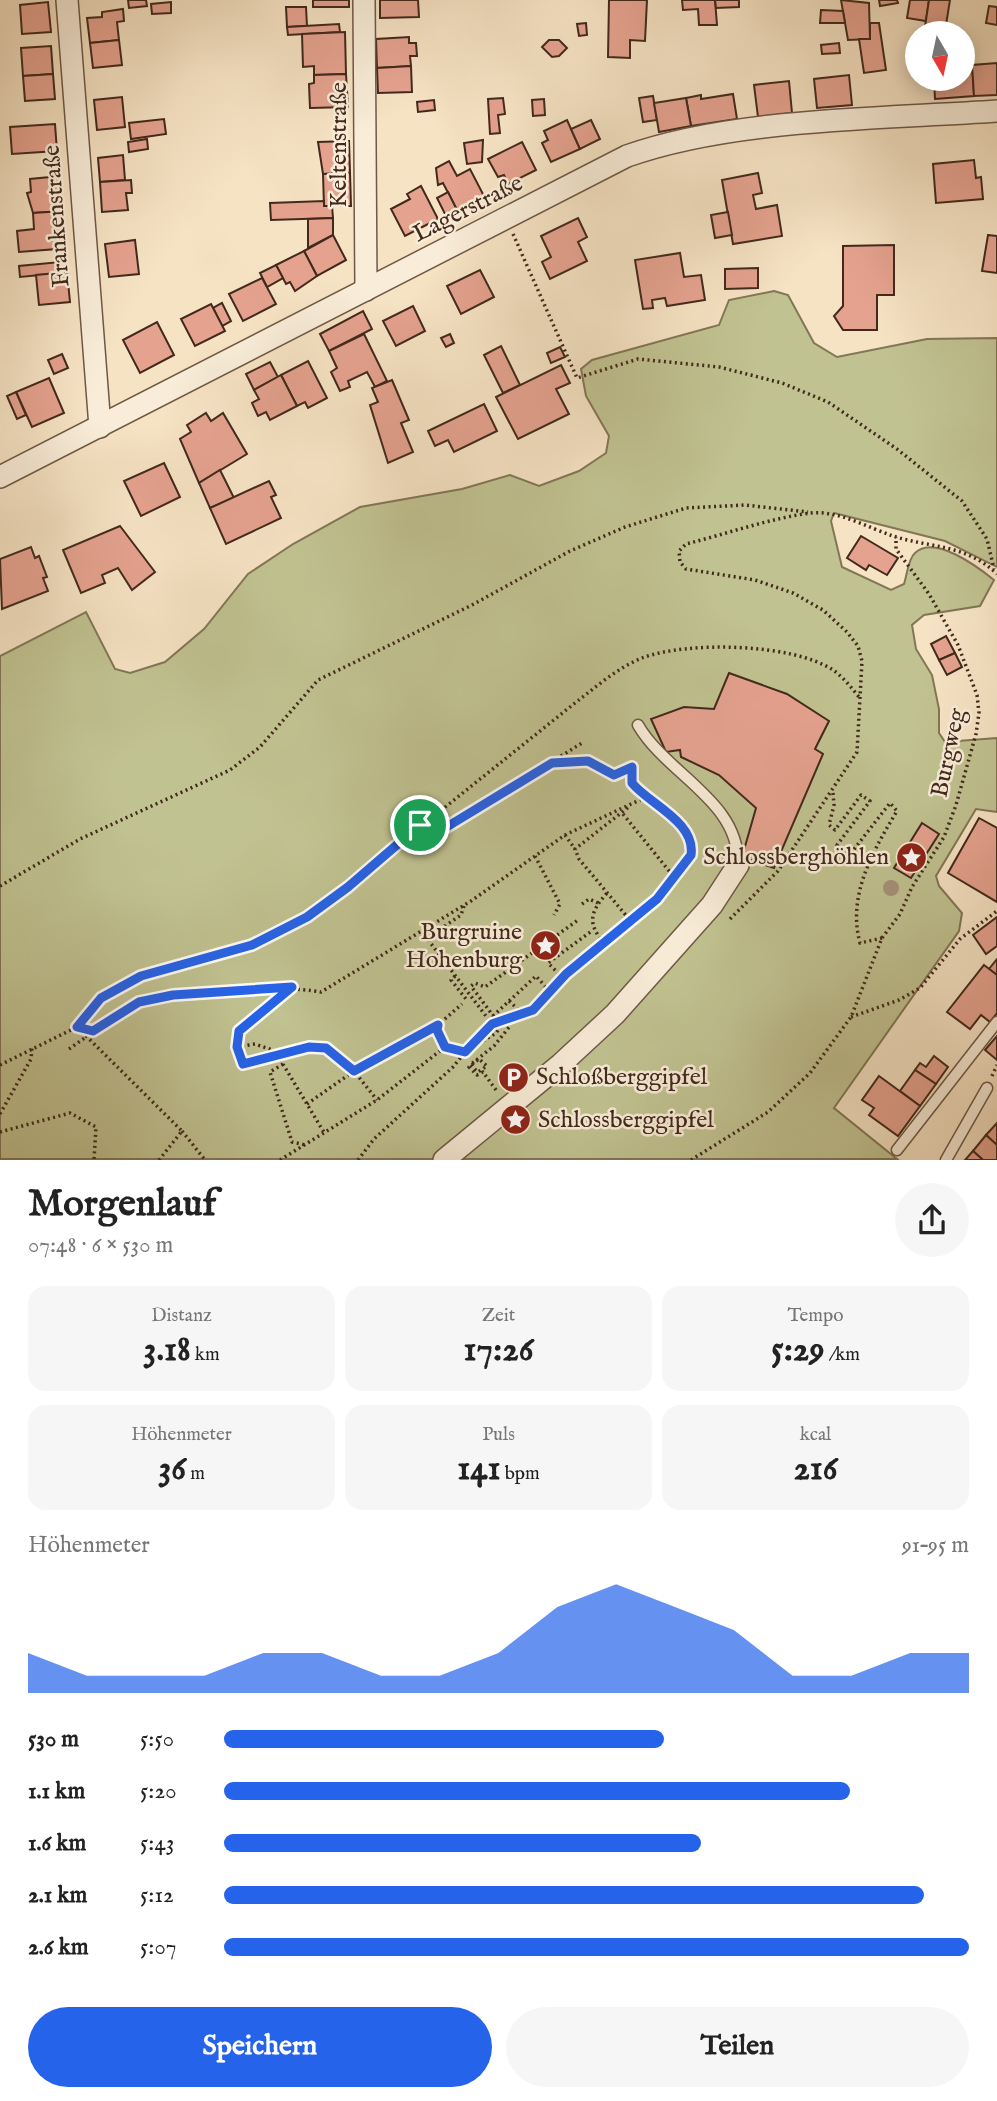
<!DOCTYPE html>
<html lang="de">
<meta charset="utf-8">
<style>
body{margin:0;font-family:"IM FELL English",serif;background:#f6f6f6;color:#222;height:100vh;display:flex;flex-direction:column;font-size:26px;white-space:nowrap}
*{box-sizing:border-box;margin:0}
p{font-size:23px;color:#767676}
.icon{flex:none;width:38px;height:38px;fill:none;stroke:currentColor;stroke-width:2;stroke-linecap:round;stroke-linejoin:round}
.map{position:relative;height:1160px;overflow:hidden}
.panel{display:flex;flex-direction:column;background:#fff;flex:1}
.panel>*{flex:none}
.needle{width:46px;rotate:171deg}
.controls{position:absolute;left:905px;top:21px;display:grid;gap:14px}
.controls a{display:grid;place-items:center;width:70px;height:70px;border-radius:50%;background:#fff;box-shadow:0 4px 18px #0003;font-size:35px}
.pin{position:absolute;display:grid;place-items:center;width:60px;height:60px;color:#fff;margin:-30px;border:4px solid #fff;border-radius:50%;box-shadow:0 2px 7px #0007}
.round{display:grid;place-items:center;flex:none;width:74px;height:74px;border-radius:37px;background:#f6f6f6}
.headline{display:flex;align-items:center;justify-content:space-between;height:119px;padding:0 28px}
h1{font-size:38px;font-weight:700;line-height:52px}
.stats{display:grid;grid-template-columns:repeat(3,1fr);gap:10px;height:119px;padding:7px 28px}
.stats div{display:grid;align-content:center;border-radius:18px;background:#f6f6f6;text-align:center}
.stats b{font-size:35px;font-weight:700}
.stats small{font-size:19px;font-weight:400}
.stats p{font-size:19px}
.chart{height:196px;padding:14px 28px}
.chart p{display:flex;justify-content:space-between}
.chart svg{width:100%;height:126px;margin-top:7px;fill:#2563eb;opacity:.7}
.button{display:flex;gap:14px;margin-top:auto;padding:14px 28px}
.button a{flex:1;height:80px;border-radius:42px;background:#2563eb;color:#fff;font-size:28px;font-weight:700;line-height:80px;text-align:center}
.button a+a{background:#f6f6f6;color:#222}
ul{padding:0 28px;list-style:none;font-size:23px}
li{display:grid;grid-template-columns:112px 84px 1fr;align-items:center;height:52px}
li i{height:18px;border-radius:9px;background:#2563eb}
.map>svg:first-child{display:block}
.green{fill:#c1c291;stroke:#827656;stroke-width:2}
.building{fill:#e5a28f;stroke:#42291c;stroke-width:2}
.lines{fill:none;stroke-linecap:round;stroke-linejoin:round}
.lane-casing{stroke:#6f5846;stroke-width:13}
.street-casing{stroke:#6f5846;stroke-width:24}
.path{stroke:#42291c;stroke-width:3.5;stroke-dasharray:2 3.5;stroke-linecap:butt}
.lane{stroke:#f9edd9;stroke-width:10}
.street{stroke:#f9edd9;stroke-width:21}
.tree{fill:#a59278}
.route-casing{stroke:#fff;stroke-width:14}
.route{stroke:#2563eb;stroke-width:9}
.labels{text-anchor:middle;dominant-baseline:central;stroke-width:5;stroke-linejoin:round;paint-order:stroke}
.street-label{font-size:24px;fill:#42291c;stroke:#f9edd9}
.poi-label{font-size:24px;fill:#42291c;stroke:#f9edd9;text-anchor:end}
</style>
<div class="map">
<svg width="997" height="1160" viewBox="0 0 997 1160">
<rect width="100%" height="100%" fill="#f6e3c4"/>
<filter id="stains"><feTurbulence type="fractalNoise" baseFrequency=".00286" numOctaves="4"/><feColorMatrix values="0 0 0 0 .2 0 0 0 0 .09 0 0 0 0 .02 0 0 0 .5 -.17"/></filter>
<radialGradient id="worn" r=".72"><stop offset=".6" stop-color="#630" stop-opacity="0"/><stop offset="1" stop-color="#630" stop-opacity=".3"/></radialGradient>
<path class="green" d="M774 291 788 295 814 343 837 357 927 339 997 338V567L945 541 834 513 831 521 842 567 891 590 904 584C907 575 908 559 915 553 934 534 978 567 994 580L980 606 924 615 912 625 916 649 932 675 939 709V733L945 742 997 738V812L976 809 936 876 939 886 962 913 959 931 834 1108 897 1159H0V656L86 612 115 669 130 673 165 662 204 629 248 574 293 544 360 507 462 489 510 475 539 486 579 471 606 453 609 436 586 396 581 369 592 360 719 325 729 300Z"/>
<g class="building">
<path d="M128 0H146L147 6 129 8Z"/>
<rect x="313" y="0" width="36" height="7"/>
<path d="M380 0H418L419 17 380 18Z"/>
<path d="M609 0H647L645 41 630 40V58L608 57Z"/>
<path d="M682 0H715L717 25H699L698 9 683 10Z"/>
<path d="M715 0H739V7L716 8Z"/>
<path d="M841 0 869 3 870 39 848 40Z"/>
<path d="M879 0H897L898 3 880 6Z"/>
<path d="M910 0H929L926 21 907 18Z"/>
<path d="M929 0H950L946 25 940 24 939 33H924Z"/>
<path d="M48 2 51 32 22 34 20 5Z"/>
<path d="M171 2V13L152 14 151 4Z"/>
<path d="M989 6 997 7V25L986 23Z"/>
<path d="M286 7H306L307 26 287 27Z"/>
<path d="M123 9 124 21 117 22 119 40 90 43 87 18 102 17V12Z"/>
<path d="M821 10 843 11 845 23H820Z"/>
<path d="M586 23 587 35 579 36 577 24Z"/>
<path d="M870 23H879L886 70 864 73 859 39H870Z"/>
<path d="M339 24 340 32 288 35 287 27Z"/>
<path d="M345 32 346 74 314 75V66L303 67 302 34Z"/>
<path d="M409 37V43H416L417 56H410L411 66 377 68 376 39Z"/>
<path d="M119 40 122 65 93 68 90 43Z"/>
<path d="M549 40H559L567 48 559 56 552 57 542 47Z"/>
<path d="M839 43 840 53 822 54 821 45Z"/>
<path d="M971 44 974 96 935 99 934 79H962V45Z"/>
<path d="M51 46 53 74 23 76 21 48Z"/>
<path d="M997 63V95L974 96 972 65Z"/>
<path d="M411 66 412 92 378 93 377 68Z"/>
<path d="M53 74 55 99 25 101 23 76Z"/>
<path d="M346 74 348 107 310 108 309 84 314 83V75Z"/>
<path d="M849 75 852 105 817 108 814 79Z"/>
<path d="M789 81 792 113 758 117 754 85Z"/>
<path d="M733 94 737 119 691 126 686 98 701 95V99Z"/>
<path d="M653 96 657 120 643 122 639 98Z"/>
<path d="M122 97 125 127 97 130 94 100Z"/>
<path d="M503 98 505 114 498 115 500 133 490 134 488 99Z"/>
<path d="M686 98 691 126 659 132 654 103Z"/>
<path d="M544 99 545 115 533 116 532 100Z"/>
<path d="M434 100 435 110 418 112 417 102Z"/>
<path d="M164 119 166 134 131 139 129 123Z"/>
<path d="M567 120 580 149 551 162 542 143 548 140 544 131Z"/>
<path d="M591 120 600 139 580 149 571 129Z"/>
<path d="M55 124 57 151 12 154 10 127Z"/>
<path d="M147 139 148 149 129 152 128 142Z"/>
<path d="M483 140 482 162 467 164 464 143Z"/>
<path d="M349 141 350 173 323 174 318 142Z"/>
<path d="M522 142 536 170 508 184 504 175 498 177 488 159Z"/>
<path d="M123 155 125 180 100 182 98 158Z"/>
<path d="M974 160 976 178 981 177 983 199 936 203 933 164Z"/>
<path d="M449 161 457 176 470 169 484 196 457 210 443 183 438 185 436 168Z"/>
<path d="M350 173 351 206H324L323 174Z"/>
<path d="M758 173 762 193 753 195 756 209 777 205 782 236 733 244 722 180Z"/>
<path d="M60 176 63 211 33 213 27 193 31 192 30 179Z"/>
<path d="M131 180 132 193H126L128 210 102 212 100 182Z"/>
<path d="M421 186 438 219 405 236 391 209 410 199 407 194Z"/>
<path d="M448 192 457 210 446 216 437 198Z"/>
<path d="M324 201V206H332L333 218 271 220 270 203Z"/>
<path d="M63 211 66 243H57V249L19 252 17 231 34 229 33 213Z"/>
<path d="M728 212 732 235 715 238 711 215Z"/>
<path d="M333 218V235L308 248V219Z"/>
<path d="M578 218 587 237 578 242 587 261 550 279 542 262 551 257 541 236Z"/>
<path d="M333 235 346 260 317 276 304 251Z"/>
<path d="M988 235 997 236V273L982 271Z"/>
<path d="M135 240 139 274 109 277 105 244Z"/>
<path d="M894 245V295H877V330H843L834 316 843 306V246Z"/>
<path d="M304 251 317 276 295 291 290 282 286 284 276 265Z"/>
<path d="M680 253 684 277 701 275 705 300 667 306 665 298 652 300 653 308 643 309 635 260Z"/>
<path d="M60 262 61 273 20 277 19 266Z"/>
<path d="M276 265 283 278 267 287 260 273Z"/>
<path d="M758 268V288L725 289V269Z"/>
<path d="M480 270 494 297 461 314 447 286Z"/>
<path d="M67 272 70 302 39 305 36 275Z"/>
<path d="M262 278 276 304 243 321 229 294Z"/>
<path d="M222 303 231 321 222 326 213 308Z"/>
<path d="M211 304 225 331 195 346 181 319Z"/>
<path d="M413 306 425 331 396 346 383 321Z"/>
<path d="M363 311 372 329 329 351 320 334Z"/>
<path d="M157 322 174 355 140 373 123 340Z"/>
<path d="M364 334 387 381 375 387 367 372 348 381 350 387 340 391 331 372 337 368 329 351Z"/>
<path d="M450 334 454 343 446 347 441 338Z"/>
<path d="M501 346 520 385 503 393 484 355Z"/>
<path d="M560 347 565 357 551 363 547 353Z"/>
<path d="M62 354 68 368 54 374 48 360Z"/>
<path d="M308 361 327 398 308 408 305 402 297 406 281 375Z"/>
<path d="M270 362 278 377 254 390 246 374Z"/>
<path d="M561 365 570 383 556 389 569 414 518 439 496 397Z"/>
<path d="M281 375 297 406 270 420 266 412 258 416 252 403 259 399 254 390Z"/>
<path d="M49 378 64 413 32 427 16 392Z"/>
<path d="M392 380 409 420 401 423 413 452 388 463 370 405 378 402 372 388Z"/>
<path d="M16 392 26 415 17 419 7 396Z"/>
<path d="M484 404 497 431 454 452 448 440 435 446 428 431Z"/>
<path d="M206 413 211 421 223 413 247 454 199 483 180 439 191 432 187 425Z"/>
<path d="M164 463 180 497 141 516 124 481Z"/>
<path d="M220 470 234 498 210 508 199 483Z"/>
<path d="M269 481 276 495 271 497 281 518 226 544 210 508Z"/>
<path d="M120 526 155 572 132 590 118 568 102 575 105 583 81 593 63 550Z"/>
<path d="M861 536 898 558 887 575 869 565 866 570 847 558Z"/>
<path d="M31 547 35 558 39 556 47 577 43 578 48 591 2 609 0 559Z"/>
<path d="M946 636 955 653 939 660 931 644Z"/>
<path d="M955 653 962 667 947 675 939 660Z"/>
<path d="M729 673 787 694 829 721 815 749 823 754 774 868 742 857 756 808 719 775 681 757 680 750 666 752 651 719 684 707 714 709Z"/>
<path d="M979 818 997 828V902L948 873Z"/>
<path d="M922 823 939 834 911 878 894 868Z"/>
<path d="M997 917V946L986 954 973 935Z"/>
<path d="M997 959V975L989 969Z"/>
<path d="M984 965 997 975V1013L990 1022 981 1015 970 1029 947 1012Z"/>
<path d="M997 1036V1060L985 1050Z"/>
<path d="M934 1056 948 1067 936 1084 915 1070 920 1063 926 1067Z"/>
<path d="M915 1070 936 1084 920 1106 900 1091Z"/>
<path d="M879 1076 920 1106 898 1136 869 1115 874 1108 862 1100Z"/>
<path d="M997 1123V1145L986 1135Z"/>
<path d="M986 1135 997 1145V1160H983L973 1151Z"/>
<path d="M973 1151 983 1160H965Z"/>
</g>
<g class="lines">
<defs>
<g id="lane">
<path d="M638 725C667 775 740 801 738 865"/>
<path d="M897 1150 997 1022"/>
<path d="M946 1160 987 1088"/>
</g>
<g id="street">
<path d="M67 0 100 427"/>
<path d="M364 0 366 290"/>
<path d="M0 477 627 156C734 118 883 119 997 111"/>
<path d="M444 1160 561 1064 615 1014 712 905 738 865"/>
</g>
</defs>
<use href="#lane" class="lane-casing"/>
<use href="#street" class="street-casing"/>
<g class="path">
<path d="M513 234 577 378 638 359 719 367 782 383 828 402 897 449 962 501 987 539 994 569"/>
<path d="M833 793 834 805 829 825 835 830 861 795 870 801 837 845 848 857 890 803 897 811C873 851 847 895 860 943L882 938"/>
<path d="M623 814 674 877"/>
<path d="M422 826 445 828 582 743"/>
<path d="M565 835 575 849"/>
<path d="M535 856 560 904 554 915"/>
<path d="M0 886 80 839 230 770 260 747 318 680 472 605 570 551 625 527 686 508 745 505 808 512"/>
<path d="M582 904 589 899 598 903"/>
<path d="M464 906 461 915 436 932 429 941 492 1024"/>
<path d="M629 919 579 859 575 849 630 806"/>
<path d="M730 919 778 871 857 752 862 661 858 646 847 632 823 610 793 593 755 580 686 569 680 562 679 551 686 544C726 534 771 518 811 513 838 510 869 528 893 536 930 548 966 544 997 574"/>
<path d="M604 943C587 923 590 912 607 893"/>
<path d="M455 976 451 980 466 999"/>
<path d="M563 978 548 963 593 930"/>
<path d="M290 988 239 1031 237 1047 255 1044 275 1051 325 1134"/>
<path d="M509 1001 522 1013"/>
<path d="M493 1016 536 976 551 993"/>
<path d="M851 1017 899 1000 920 988 960 939 997 911"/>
<path d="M497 1021 471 986 475 983 485 987 578 920"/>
<path d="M77 1027 93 1031C108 1021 123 1009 139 1002 174 987 283 985 321 992L471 901 565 835 644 798"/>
<path d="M78 1028 182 1131 159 1160"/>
<path d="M237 1047 243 1064 308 1047 326 1048 354 1071 438 1025"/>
<path d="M445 1047 437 1030 438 1025 462 1004"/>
<path d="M69 1049 86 1037"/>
<path d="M283 1064 270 1072 292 1142 306 1145"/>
<path d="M0 1065 77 1027 101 998 141 976 252 945 308 917 575 703C596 687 617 668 642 658 687 641 792 643 833 670 843 677 851 687 859 697"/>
<path d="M992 1076 997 1065"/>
<path d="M496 1090 483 1072 477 1075 469 1067 479 1059 487 1066 478 1072 470 1065 494 1046 510 1026 505 1020"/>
<path d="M307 1104 354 1071 377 1100"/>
<path d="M0 1114 31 1059 32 1048"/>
<path d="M182 1131 205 1160"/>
<path d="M0 1132 70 1113 96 1127 94 1160"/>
<path d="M280 1160 377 1100 445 1047 465 1052 496 1033 505 1020"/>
<path d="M358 1160 374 1139 453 1067 480 1034 497 1021 533 1010 567 974 657 899 691 855C696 821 649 805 632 783V767L614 775 588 760 552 763"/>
<path d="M691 1160 768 1112 810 1073 851 1017 882 938 900 914 912 887 944 837 956 805 976 734 979 713 977 695 958 645 929 594 896 549V537"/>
</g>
<use href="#lane" class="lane"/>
<use href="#street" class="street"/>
</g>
<circle class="tree" cx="891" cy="888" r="8"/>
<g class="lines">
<defs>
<path id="route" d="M588 761 614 775 632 767V783C649 804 696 822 691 855L657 899 566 974 533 1010 492 1024 465 1052 445 1047 437 1030 438 1025 354 1071 326 1048 309 1047 243 1064 237 1047 239 1031 292 987 173 995 139 1002 93 1031 77 1027 101 998 141 976 252 945 307 917 348 887 420 825 445 828 552 763Z"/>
</defs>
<use href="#route" class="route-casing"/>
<use href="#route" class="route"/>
</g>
<defs>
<symbol id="sight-disc" viewBox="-11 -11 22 22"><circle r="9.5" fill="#8f2418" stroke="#f9edd9"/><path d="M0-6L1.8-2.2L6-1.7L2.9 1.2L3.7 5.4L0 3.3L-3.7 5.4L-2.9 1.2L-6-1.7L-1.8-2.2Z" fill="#fff"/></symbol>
<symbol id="parking-disc" viewBox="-11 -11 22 22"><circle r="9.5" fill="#8f2418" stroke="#f9edd9"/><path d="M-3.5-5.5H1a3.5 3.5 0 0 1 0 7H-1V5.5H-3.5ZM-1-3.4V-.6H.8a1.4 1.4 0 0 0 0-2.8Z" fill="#fff"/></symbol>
</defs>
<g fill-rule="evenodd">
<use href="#sight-disc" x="894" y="840" width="35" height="35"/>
<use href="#sight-disc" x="528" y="928" width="35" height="35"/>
<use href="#parking-disc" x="496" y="1060" width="35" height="35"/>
<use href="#sight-disc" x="498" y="1102" width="35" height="35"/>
</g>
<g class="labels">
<g class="street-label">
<text transform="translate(339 145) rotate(-90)">Keltenstraße</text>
<text transform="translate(468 209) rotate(-27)">Lagerstraße</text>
<text transform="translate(57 216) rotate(-94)">Frankenstraße</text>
<text transform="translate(949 753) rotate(-78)">Burgweg</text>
</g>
<g class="poi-label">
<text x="889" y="857">Schlossberghöhlen</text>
<text x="522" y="932">Burgruine<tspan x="522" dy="28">Hohenburg</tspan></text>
<text x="536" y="1077" text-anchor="start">Schloßberggipfel</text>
<text x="538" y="1120" text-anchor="start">Schlossberggipfel</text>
</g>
</g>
<rect width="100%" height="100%" filter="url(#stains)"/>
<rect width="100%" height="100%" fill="url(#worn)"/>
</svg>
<div class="controls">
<a><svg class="needle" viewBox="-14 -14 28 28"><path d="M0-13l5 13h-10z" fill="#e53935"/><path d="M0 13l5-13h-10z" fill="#767676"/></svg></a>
</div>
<div class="pin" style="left:420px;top:825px;background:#1e9e55"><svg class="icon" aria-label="arrive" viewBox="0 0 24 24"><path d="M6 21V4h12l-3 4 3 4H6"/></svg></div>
</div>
<section class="panel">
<div class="headline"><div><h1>Morgenlauf</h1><p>07:48 · 6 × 530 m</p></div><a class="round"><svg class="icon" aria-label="share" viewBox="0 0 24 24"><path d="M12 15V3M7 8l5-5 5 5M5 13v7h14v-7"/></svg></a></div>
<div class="stats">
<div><p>Distanz</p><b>3.18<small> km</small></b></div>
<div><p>Zeit</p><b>17:26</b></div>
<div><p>Tempo</p><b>5:29<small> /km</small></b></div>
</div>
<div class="stats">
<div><p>Höhenmeter</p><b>36<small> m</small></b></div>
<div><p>Puls</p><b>141<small> bpm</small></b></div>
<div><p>kcal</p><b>216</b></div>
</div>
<div class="chart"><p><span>Höhenmeter</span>91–95 m</p>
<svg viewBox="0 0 160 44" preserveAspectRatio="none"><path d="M0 44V30L10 38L20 38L30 38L40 30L50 30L60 38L70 38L80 30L90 14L100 6L110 14L120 22L130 38L140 38L150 30L160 30V44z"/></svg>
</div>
<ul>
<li><b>530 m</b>5:50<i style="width:59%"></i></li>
<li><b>1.1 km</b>5:20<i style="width:84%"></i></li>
<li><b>1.6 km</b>5:43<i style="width:64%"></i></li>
<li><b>2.1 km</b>5:12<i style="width:94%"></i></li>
<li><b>2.6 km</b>5:07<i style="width:100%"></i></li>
</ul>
<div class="button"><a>Speichern</a><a>Teilen</a></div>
</section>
